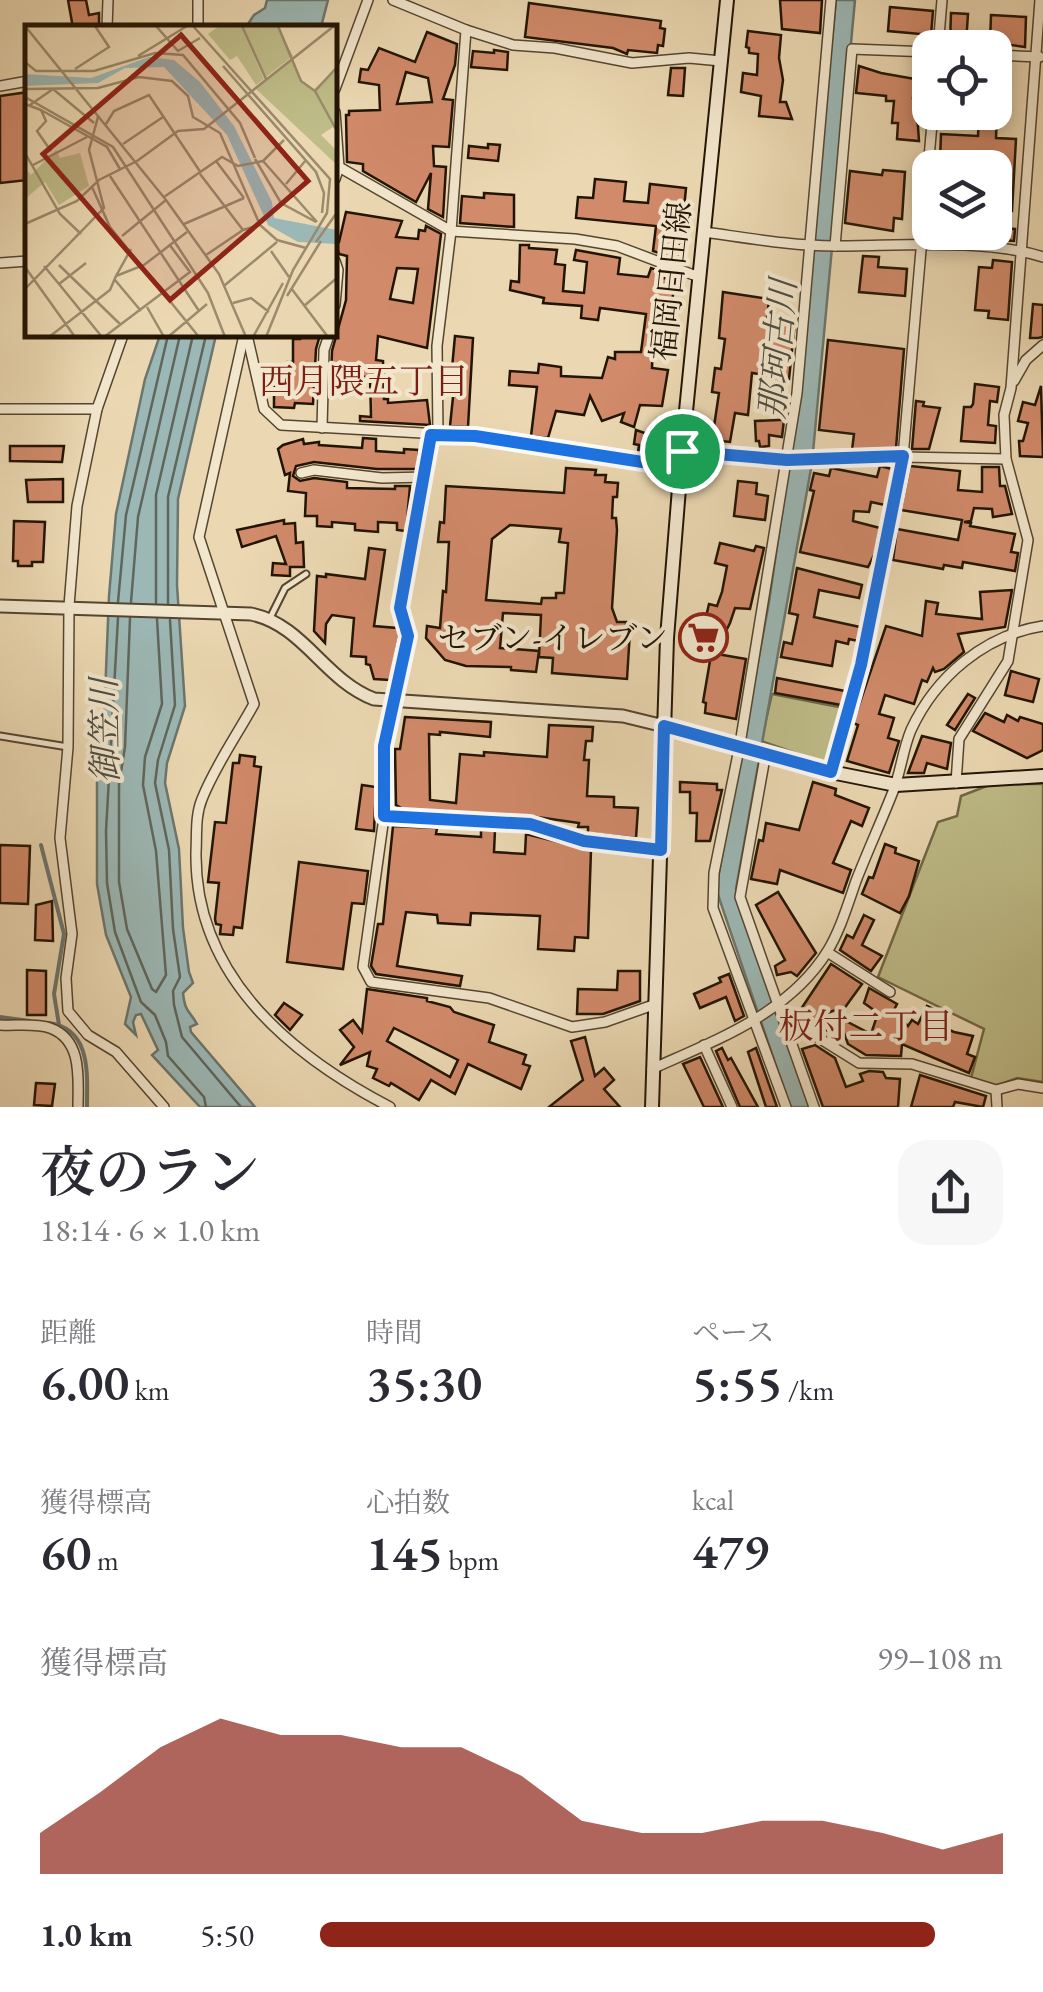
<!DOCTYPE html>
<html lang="ja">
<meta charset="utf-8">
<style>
body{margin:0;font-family:"EB Garamond","Noto Serif JP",serif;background:#f7f7f7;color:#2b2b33;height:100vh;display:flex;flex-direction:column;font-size:38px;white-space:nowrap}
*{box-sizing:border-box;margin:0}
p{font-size:32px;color:#7c7c81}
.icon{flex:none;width:55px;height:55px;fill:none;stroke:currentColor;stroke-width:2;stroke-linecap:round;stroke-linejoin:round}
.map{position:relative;height:1107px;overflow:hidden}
.side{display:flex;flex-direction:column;background:#fff;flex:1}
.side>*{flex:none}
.tools{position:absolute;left:912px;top:30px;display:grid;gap:20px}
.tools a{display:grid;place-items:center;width:100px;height:100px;border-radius:20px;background:#fff;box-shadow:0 5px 15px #0003;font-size:50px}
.pin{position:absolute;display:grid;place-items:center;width:85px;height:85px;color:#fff;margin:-42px;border:5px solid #fff;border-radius:50%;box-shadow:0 2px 10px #0007}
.round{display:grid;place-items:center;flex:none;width:105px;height:105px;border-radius:30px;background:#f7f7f7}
.summary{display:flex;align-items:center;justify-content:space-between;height:170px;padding:0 40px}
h1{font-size:55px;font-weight:600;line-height:75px}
.figures{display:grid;grid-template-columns:repeat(3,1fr);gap:15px;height:170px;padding:10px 40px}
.figures div{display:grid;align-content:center}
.figures b{font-size:50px;font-weight:600}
.figures small{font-size:28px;font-weight:400}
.figures p{font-size:28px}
.chart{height:280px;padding:20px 40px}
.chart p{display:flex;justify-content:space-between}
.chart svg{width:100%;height:180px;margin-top:10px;fill:#8f2418;opacity:.7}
ul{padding:0 40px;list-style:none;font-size:32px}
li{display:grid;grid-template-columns:160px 120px 1fr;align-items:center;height:75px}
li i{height:25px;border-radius:12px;background:#8f2418}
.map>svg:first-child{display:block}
.green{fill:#bebc88;stroke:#706846;stroke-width:2.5}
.water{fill:#9cb8b6;stroke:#6b766e;stroke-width:2.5}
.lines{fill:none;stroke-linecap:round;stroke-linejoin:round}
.shore{stroke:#5f665c;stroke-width:2.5}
.stream{stroke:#6b766e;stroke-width:4}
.building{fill:#d18a6a;stroke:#221403;stroke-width:2.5;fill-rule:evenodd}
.service-casing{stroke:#54452f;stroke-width:9}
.minor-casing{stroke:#54452f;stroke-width:12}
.tertiary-casing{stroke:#54452f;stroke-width:15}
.secondary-casing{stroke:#221403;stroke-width:16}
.service{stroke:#f2e6cd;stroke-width:5}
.minor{stroke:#f2e6cd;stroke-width:9}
.tertiary{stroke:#f2e6cd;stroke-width:11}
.secondary{stroke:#f2e6cd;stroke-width:12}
.route-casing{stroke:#fff;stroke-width:20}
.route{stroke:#1a73e8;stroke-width:12}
.labels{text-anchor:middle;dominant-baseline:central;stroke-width:8;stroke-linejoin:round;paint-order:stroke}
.street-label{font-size:32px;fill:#221403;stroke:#f2e6cd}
.poi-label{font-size:32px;fill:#221403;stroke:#f2e6cd;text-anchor:end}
.water-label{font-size:35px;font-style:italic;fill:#4d4d42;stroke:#f2e6cd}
.neighbourhood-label{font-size:35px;fill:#7a1f14;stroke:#f2e6cd}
.inset-road{fill:none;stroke:#9b8a6c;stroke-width:2.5}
.view{fill:#8f2418;fill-opacity:0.15;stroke:#8f2418;stroke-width:5}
.inset-edge{fill:none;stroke:#221403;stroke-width:5}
</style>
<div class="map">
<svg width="1043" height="1107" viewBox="0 0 1043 1107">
<rect width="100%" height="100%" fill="#ebd8b2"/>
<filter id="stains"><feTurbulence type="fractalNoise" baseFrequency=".002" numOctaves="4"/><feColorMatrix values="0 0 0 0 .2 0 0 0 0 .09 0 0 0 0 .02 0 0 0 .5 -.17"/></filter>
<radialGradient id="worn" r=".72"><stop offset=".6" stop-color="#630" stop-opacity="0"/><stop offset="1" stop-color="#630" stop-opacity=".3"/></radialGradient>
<g class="green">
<path d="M772 694 844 708 828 761 824 763 761 741Z"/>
<path d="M992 784H1043V1082L1017 1078 996 1086 971 1078 984 1029 878 977 938 822 957 816 961 796Z"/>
</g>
<g class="water">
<path d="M267 0H328L321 27H246L254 15 265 8Z"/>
<path d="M836 0H855L812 463 736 889 811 1107H790L716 889 769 602 789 464Z"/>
<path d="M160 335H216L178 499 177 585 185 706 167 763 165 783 179 849 183 928 189 972 193 983 183 993C185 1012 189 1010 197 1024L190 1027 191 1032 255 1107H200L152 1055 158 1050 141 1014 136 1015 133 1022 136 1035 125 1024 131 997 106 935 97 884V782L103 745 109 596 116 514 145 379Z"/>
</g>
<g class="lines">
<g class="shore">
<path d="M118 602 126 515 168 335"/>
<path d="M131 602 138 517 180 335"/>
<path d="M156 603V495L193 335"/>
<path d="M168 603V497L206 335"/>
<path d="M118 618 106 831 107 883 115 932 141 1002 155 1015 166 1042 168 1056 204 1097 206 1107"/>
<path d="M130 618 125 747 119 784V882L127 929 152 989 156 992 166 975 156 851 143 785 145 757 162 704 157 619"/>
<path d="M170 620 175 705 158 760 155 783 169 850 173 929 180 977 173 991 174 1005 182 1037 241 1107"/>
</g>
<g class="stream">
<path d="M41 845 64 934 54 994 59 1025"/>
<path d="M0 1017 30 1021"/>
<path d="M49 1023C92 1029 87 1075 87 1107"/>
</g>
</g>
<g class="building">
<path d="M68 0H86L89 15 99 13V28H73Z"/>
<path d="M780 0H822L820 33 782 29Z"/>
<path d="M529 3 661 21 660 28 665 29 663 46 658 45 657 53 628 50 627 54 613 48 525 37Z"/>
<path d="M890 7 933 11 931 35 888 31Z"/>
<path d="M951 13 968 14 966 43 950 42Z"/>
<path d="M991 15 1026 17 1025 47 990 42Z"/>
<path d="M748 31 781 35 779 58 783 80 780 102H786L792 119 759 116 761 96 741 92 743 73 757 75 758 54 749 53V48L746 47Z"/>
<path d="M427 32 457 44 455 65 443 99 453 100 449 147 433 146 434 166 446 167 443 217 428 209 431 173 416 202 363 171V164L347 162 346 115H349V111L380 110 379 85 359 82 361 69 368 70 379 48 415 62ZM406 72 428 78 432 102 397 104Z"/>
<path d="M494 50 508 52 507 70 471 67 473 51 494 53Z"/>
<path d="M859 66 881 73 915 79 913 98H916L919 141 897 139 898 123H892L894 101H886V96L856 93Z"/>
<path d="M671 68H685L683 96 668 95Z"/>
<path d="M28 92V180L0 183V96Z"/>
<path d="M979 112H997L996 138 1016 139 1012 211 995 210V168H971V163L940 161 941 134 978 136Z"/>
<path d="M488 144 500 145 498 161 468 158 469 146 488 148Z"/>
<path d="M883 170 905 172 902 219 894 218 893 231 845 223 850 171 882 175Z"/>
<path d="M595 179 626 182 624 201 648 203 650 184 686 188 679 260 653 251 656 226 576 218 578 197 593 198Z"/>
<path d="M484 193 514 195V227L460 223 462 196 484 198Z"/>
<path d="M346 212 402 221 396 237 418 239 419 230 425 231 426 226 441 234 427 348 378 336 376 360 383 361 384 399H388V403L427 400 430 425 360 421V416L371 417 370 377 331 376 332 351 346 300 347 256 339 254 335 242H339ZM397 268 418 269 413 303 390 299Z"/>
<path d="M995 228 1015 229 1014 241 976 238 977 232H995Z"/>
<path d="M520 245H529V248L557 250 555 264 565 265 563 291 584 293 587 262 574 260 576 250 620 258 618 274 648 277 651 268 663 272 662 278 675 279 667 342 664 346 653 345 652 368 668 370 662 406 640 405 634 427 621 422 624 413 602 421 590 396 584 415 556 411 548 438 531 436 537 387 509 385 510 371 538 373 539 364 561 367V376L602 378 608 357 615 359V352H641L646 314 600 308 598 320 581 318 582 306 543 303 544 298 510 290 511 281 519 282Z"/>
<path d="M863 256 879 257 878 267 907 269 905 296 859 292Z"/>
<path d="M993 260 1012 262 1008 320 988 318 989 311 975 310 979 267 992 268Z"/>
<path d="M723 292 769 299 767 320 795 322 789 379 774 380 773 376 752 373 748 415 735 413 730 442 712 440 719 393 712 392 715 368 721 369 725 339 719 338Z"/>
<path d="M1033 304 1043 305V337L1038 338H1030Z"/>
<path d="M300 335H320L316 349 313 404 295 403 294 408 274 407V385H282L283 378 288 379V362H293V339H300Z"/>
<path d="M455 336 473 338 468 427 450 426 456 368H452Z"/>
<path d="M828 340 904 349 896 448 852 450 854 434 819 430Z"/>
<path d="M975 384 999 387 997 402 990 401 988 425 996 426 995 443 961 441 964 407H971L973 404Z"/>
<path d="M1041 386 1043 457 1020 456 1019 441H1023L1028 423 1018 421 1023 402 1035 405Z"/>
<path d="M916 401 924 402 923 406 940 408 929 449H912Z"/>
<path d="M779 420H784L782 437 769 435V446L760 447 759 441H756L755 421Z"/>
<path d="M636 430 659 438 656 456 638 453 639 445 634 444Z"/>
<path d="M363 438 376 439V451L404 453V449L419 450 417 469H377L314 462 296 466 293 476 300 481 314 478 347 482V488L395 489V486H410L406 531 397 530V523L378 522V532L355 530V524L332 522V527L317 526V516H305L306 493 288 491 290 473 285 475 278 449 283 445 303 439 304 444 319 442V445L362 448Z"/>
<path d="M10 446H64L62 462 10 461Z"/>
<path d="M880 466 892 469 885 505 871 502 869 512 854 511 853 521 880 528 875 553 868 567 800 552 814 491 810 490 814 473 829 476 831 468 877 477Z"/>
<path d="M910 466 960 471 958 490 982 492V467H999L1000 486H1005L1012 514 993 517 992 509 974 508 971 521 964 522 971 523 970 526 1015 534 1011 552 1018 553 1015 571 963 562 962 568 944 565 943 569 893 560 897 529 958 540 962 520 901 510Z"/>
<path d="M566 468 596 470 595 475H606L605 482 618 483 617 497H613L612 518H616L617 530 612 608 617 622H626V631H630L627 679 552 673 553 658 539 657 541 615 503 613 500 648 539 651 536 672 511 670V667L466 666 445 660 426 638 427 626 440 628 443 591 446 592 449 542H438L440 522 444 523 446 486 564 493ZM510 525 561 529 559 542 568 543 564 593H556V598H542L541 604 486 600 492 539Z"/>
<path d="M63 479V502H28L26 480Z"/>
<path d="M738 481 757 483 756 494 768 496 765 520 734 516Z"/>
<path d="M284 520V524L295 523 296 543 303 542 304 567H290V576L272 575 273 563 286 564 276 536 242 547 237 530Z"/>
<path d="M14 521 45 522 43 562H32V566H18V561H13Z"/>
<path d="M720 543 754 551 756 546 764 548 750 609 735 608 730 623 727 629 723 628 717 654 746 659 736 719 705 713 706 703 703 702 711 655 701 652 702 647 691 645 696 623 701 624 703 616 706 617 709 604 717 606 722 592 727 566 715 563Z"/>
<path d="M369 548 385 550 374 626 397 628 399 636 390 680 374 679 370 665 366 664V657L351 656 354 618 332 615 326 624 325 643 314 631 317 576 326 577V574L365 579Z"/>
<path d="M797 568 862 585 859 598 819 590 814 617 860 627 858 641 849 639 848 644 836 641 832 666 781 657 784 642 792 644 798 615 789 613Z"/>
<path d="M1012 590 1005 627 958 634 964 652 944 669 935 672 933 668 927 682 922 680 914 704 885 695 879 714 894 718 888 738 899 741 889 773 847 761 858 725 853 723 886 626 922 636 926 601 938 603 936 614 982 619 980 592Z"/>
<path d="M1011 671 1039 679 1033 702 1005 695Z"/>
<path d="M777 678 845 691 841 705 775 693Z"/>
<path d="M968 694 975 698 955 730 947 725Z"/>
<path d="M985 713 1004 722 1007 715 1018 721 1020 717 1043 724V750L1027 758 973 731Z"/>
<path d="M405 717 491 722 490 737 440 732V735L429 734 430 800 456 803 460 754 484 756V752L547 757 549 725 593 727 592 741H586L584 760H589L587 796 614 797V807L638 808 636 838 588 833V827H578L579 823 530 816 405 810 396 805 395 749H400Z"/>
<path d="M922 736 951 743 947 769 927 763 924 773H908Z"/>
<path d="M240 755 255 757 254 766 261 767 242 928 234 927 233 935 220 934 221 925 216 924 215 919 219 883 208 882 215 822 226 823 233 763H239Z"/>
<path d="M680 782 717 784V790H722L710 841H696L697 813H690V792H680Z"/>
<path d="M813 782 836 789 835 795 869 808 862 826 851 821 833 863 851 870 843 893 780 870 777 884 751 879 759 840 763 841 766 823 799 830Z"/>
<path d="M362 785 376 787 374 831 356 829Z"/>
<path d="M393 826 437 828 436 834 481 837V830H495L494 852 525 854 526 834 591 850 588 938 575 937 574 951 538 949 540 916 471 913 470 925 438 923 437 915 406 912 397 966 462 976 460 986 376 974 371 966 378 924H383Z"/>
<path d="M885 844 896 848 895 853 919 861 909 896 900 913 862 894 869 877 873 878Z"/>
<path d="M0 845 30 846 28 904 0 903Z"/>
<path d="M299 862 368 871 364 904 352 903 343 969 287 962Z"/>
<path d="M778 892 816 953 797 976 791 972 777 975 775 966 785 960 756 905Z"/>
<path d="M52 901 53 941 35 940 36 905Z"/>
<path d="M864 915 874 920 862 945 882 956 871 971 840 950 847 935 853 938Z"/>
<path d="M831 964 862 984 838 1017 835 1010 820 1016 825 1029 799 1012Z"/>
<path d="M27 970 46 971V1015H27Z"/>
<path d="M618 971H640V1001L603 1014H577L578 989 617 990Z"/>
<path d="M729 974 744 1016 735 1021 726 997 700 1008 694 994 721 982 719 978Z"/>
<path d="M869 988 897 1004 893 1012 908 1026 912 1020 918 1024 927 1006 942 1013 936 1024 954 1032 973 1036 967 1054 975 1057 969 1073 902 1044 901 1056 866 1055 848 1044 838 1017 871 1034 878 1013 864 1003Z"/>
<path d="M367 989 427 998V1001L450 1007 454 1012 494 1025 489 1042 526 1055 523 1064 530 1066 521 1089 468 1064 455 1094 431 1080 419 1100 391 1083 389 1086 373 1078 377 1069 367 1066 370 1052 340 1065 354 1047 340 1030 353 1020 362 1032ZM394 1028 458 1060 450 1077 387 1041Z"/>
<path d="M284 1003 302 1015 290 1030 275 1015Z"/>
<path d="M585 1037 595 1076 604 1068 614 1080 604 1089 620 1107H549L583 1080 571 1041Z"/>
<path d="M815 1045 835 1058 846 1087 863 1081 860 1074 869 1071 883 1072 886 1078 900 1079 898 1107H823L802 1049Z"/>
<path d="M722 1048 728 1060 731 1058 758 1107H740L716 1051Z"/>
<path d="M756 1048 777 1107H766L748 1052Z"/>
<path d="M700 1057 701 1059 723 1107H704L683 1064Z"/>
<path d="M920 1075 986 1096 983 1107 955 1102 953 1107H911Z"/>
<path d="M36 1083 55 1084 52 1106 34 1105Z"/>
</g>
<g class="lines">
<defs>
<g id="service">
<path d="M270 618 285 588 306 574"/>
<path d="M0 736 68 747"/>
</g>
<g id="minor">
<path d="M198 0V28"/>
<path d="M393 0 466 30 451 231 437 346 438 435"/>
<path d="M107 28 108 0"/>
<path d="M466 30 513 45 555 48 632 63 689 58 721 61"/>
<path d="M938 48 942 0"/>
<path d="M995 55 1040 57"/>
<path d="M0 86 28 81"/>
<path d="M335 89 368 0"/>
<path d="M335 112 339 167 335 179"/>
<path d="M339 167 451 231 575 239 617 246 699 277"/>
<path d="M704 232C748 238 792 246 835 246 898 246 984 238 1043 257"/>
<path d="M835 246 852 49 930 52"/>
<path d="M335 261 338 270 335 305"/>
<path d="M0 263 28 261"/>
<path d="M123 335 97 409 77 506 69 606 68 747 60 838 72 934 66 978 68 1011 88 1035 116 1052 164 1107"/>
<path d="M244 335 199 537 254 704C237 735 215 766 202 799 195 816 197 835 196 852 194 975 290 1055 390 1107"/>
<path d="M247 335 264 409 281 425 475 436 681 468"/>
<path d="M1014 381 1026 360 1043 345"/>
<path d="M0 409H97"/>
<path d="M322 428 324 350 329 335"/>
<path d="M431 435 400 607 407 636 384 747V817L363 967 371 982 489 998 572 1027 605 1022 656 1004"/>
<path d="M682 451 787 460 903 457 1006 459"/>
<path d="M301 473 314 470 382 478 426 477"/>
<path d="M766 752 740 897 814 1107"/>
<path d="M831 772 861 665 903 457 933 112"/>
<path d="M956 783 959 739 1008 661 1028 540 1006 459 1004 415 1011 388 1040 0"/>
<path d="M384 817 530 824 583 841 661 850"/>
<path d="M827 952 890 992"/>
<path d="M780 1008 806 1030 859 1063 912 1064 996 1090 1018 1084 1043 1088"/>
<path d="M0 1025C15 1026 36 1023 50 1028 83 1040 78 1079 78 1107"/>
<path d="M704 1045 732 1107"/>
<path d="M652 1069C716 1040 788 1014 827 952 840 931 848 904 856 881 868 850 882 820 894 789 901 770 903 749 911 730 936 676 985 635 1043 626"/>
<path d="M996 1090 997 1107"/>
<path d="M786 1107 713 908 714 873 740 744 797 393 831 0"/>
</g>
<path id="tertiary" d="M0 606 251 614C304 625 324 680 374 699L623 716 664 726"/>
<g id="secondary">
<path d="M664 726 831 772 896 785 1043 776"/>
<path d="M652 1107 667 638 682 451 727 0"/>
</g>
</defs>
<use href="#service" class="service-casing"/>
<use href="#minor" class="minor-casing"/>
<use href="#tertiary" class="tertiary-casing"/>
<use href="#secondary" class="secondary-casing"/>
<use href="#service" class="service"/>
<use href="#minor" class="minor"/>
<use href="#tertiary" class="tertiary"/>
<use href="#secondary" class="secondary"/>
</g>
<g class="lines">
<defs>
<path id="route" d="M431 435 475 436 681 468 682 451 787 460 903 456 861 665 831 772 664 726 661 850 584 841 530 824 384 816V746L408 636 400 608Z"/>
</defs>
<use href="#route" class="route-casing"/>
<use href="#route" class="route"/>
</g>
<defs>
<symbol id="supermarket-ring" viewBox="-11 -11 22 22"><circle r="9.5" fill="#f2e6cd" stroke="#8f2418" stroke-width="1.5"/><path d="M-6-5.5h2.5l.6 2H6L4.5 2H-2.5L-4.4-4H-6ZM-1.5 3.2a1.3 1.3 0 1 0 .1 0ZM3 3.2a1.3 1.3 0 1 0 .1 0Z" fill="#8f2418"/></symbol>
</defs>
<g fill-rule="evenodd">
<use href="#supermarket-ring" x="676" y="610" width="55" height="55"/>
</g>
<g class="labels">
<g class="street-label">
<text transform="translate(671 281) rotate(-84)">福岡日田線</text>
</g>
<g class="poi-label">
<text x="668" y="638">セブン-イレブン</text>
</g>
<g class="water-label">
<text transform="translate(777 349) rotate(-85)">那珂古川</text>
<text transform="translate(104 731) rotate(-91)">御笠川</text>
</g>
<g class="neighbourhood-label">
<text x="364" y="380">西月隈五丁目</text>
<text x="866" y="1025">板付二丁目</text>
</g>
</g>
<g transform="translate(25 25)">
<rect width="312" height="312" fill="#ebd8b2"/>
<path d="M194 1H216L239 54 231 60 212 31 205 35 183 9ZM217 1H252L268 31 241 52ZM268 34 275 56 288 65 312 43V107L308 102 296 110 312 126V140L231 64ZM31 125 35 133 55 128 64 161 34 180 20 157 0 174V143L6 150Z" fill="#bebc88"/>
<path d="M124 32 149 35 175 57 209 101 247 177 249 193 312 205V219L273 217 243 200 202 110 139 42 100 43 73 58 0 61V49L66 53Z" fill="#9cb8b6"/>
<path class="inset-road" d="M0 1 141 175 194 249 221 312M131 1 153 26 175 13M168 1 305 154 302 188 268 245 241 312M217 1 241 54M253 1 276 56 290 66 313 108M113 31 162 1M0 37 11 46H69L130 28 158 30 215 98 230 133M198 41 291 147 299 168 297 188M50 44 84 22 70 1M0 64 73 63 114 52 147 56 163 71 168 92 195 108 235 200 252 215 281 223M290 66 313 41M0 72 88 122 183 268 200 312M0 79 16 85 21 96 12 106 26 126M5 80 28 64 69 98M16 85 82 122 95 144M81 99 89 86 124 70 176 148M98 119 138 92M0 128 35 189 56 209M230 134 256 178 291 197M112 136 153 106 179 104 309 1M191 136 219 173M238 136 292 197M8 140 62 112M175 149 218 205 235 200M85 151 174 286M261 159 281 135M67 162 85 202 174 312M139 172 197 132 213 141 238 136 259 115M0 199 52 176 74 155 112 136M159 199 219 173M97 211 141 175M291 217 313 186M246 226 264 252M181 230 218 205M34 240 96 300M19 241 34 259 61 238M0 242 50 312M91 251 106 224M90 255 116 286M34 259 77 312M200 260 252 217M266 263 303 312M0 264 79 183 64 125 73 92M262 271 296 216M208 278 226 273 244 287M279 281 313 252M122 282 139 312M24 312 85 265 91 251 119 240 162 207M79 312 165 247 144 219M143 312 182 279M228 312 258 258"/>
<path class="view" d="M156 10 283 156 145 275 18 129Z"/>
<rect width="312" height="312" class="inset-edge"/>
</g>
<rect width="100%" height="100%" filter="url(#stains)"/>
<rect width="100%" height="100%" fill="url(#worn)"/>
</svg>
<div class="tools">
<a><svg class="icon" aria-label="locate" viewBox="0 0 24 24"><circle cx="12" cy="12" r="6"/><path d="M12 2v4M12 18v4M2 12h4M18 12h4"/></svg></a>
<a><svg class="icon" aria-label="layers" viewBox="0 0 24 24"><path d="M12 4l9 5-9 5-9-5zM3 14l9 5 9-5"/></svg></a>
</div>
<div class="pin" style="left:682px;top:451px;background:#1e9e55"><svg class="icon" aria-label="arrive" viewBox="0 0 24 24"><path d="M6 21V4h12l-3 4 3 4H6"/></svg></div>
</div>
<section class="side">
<div class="summary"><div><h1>夜のラン</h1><p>18:14 · 6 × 1.0 km</p></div><a class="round"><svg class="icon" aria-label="share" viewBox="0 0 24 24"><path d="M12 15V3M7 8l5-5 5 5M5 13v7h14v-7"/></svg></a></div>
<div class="figures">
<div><p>距離</p><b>6.00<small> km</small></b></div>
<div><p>時間</p><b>35:30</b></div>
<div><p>ペース</p><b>5:55<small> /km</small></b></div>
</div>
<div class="figures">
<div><p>獲得標高</p><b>60<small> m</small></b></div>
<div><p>心拍数</p><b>145<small> bpm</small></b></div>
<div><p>kcal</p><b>479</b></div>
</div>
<div class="chart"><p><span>獲得標高</span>99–108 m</p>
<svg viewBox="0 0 160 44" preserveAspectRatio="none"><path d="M0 44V34L10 24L20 13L30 6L40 10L50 10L60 13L70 13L80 20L90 31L100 34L110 34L120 31L130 31L140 34L150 38L160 34V44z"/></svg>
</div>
<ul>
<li><b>1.0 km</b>5:50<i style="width:90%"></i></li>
</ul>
</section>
